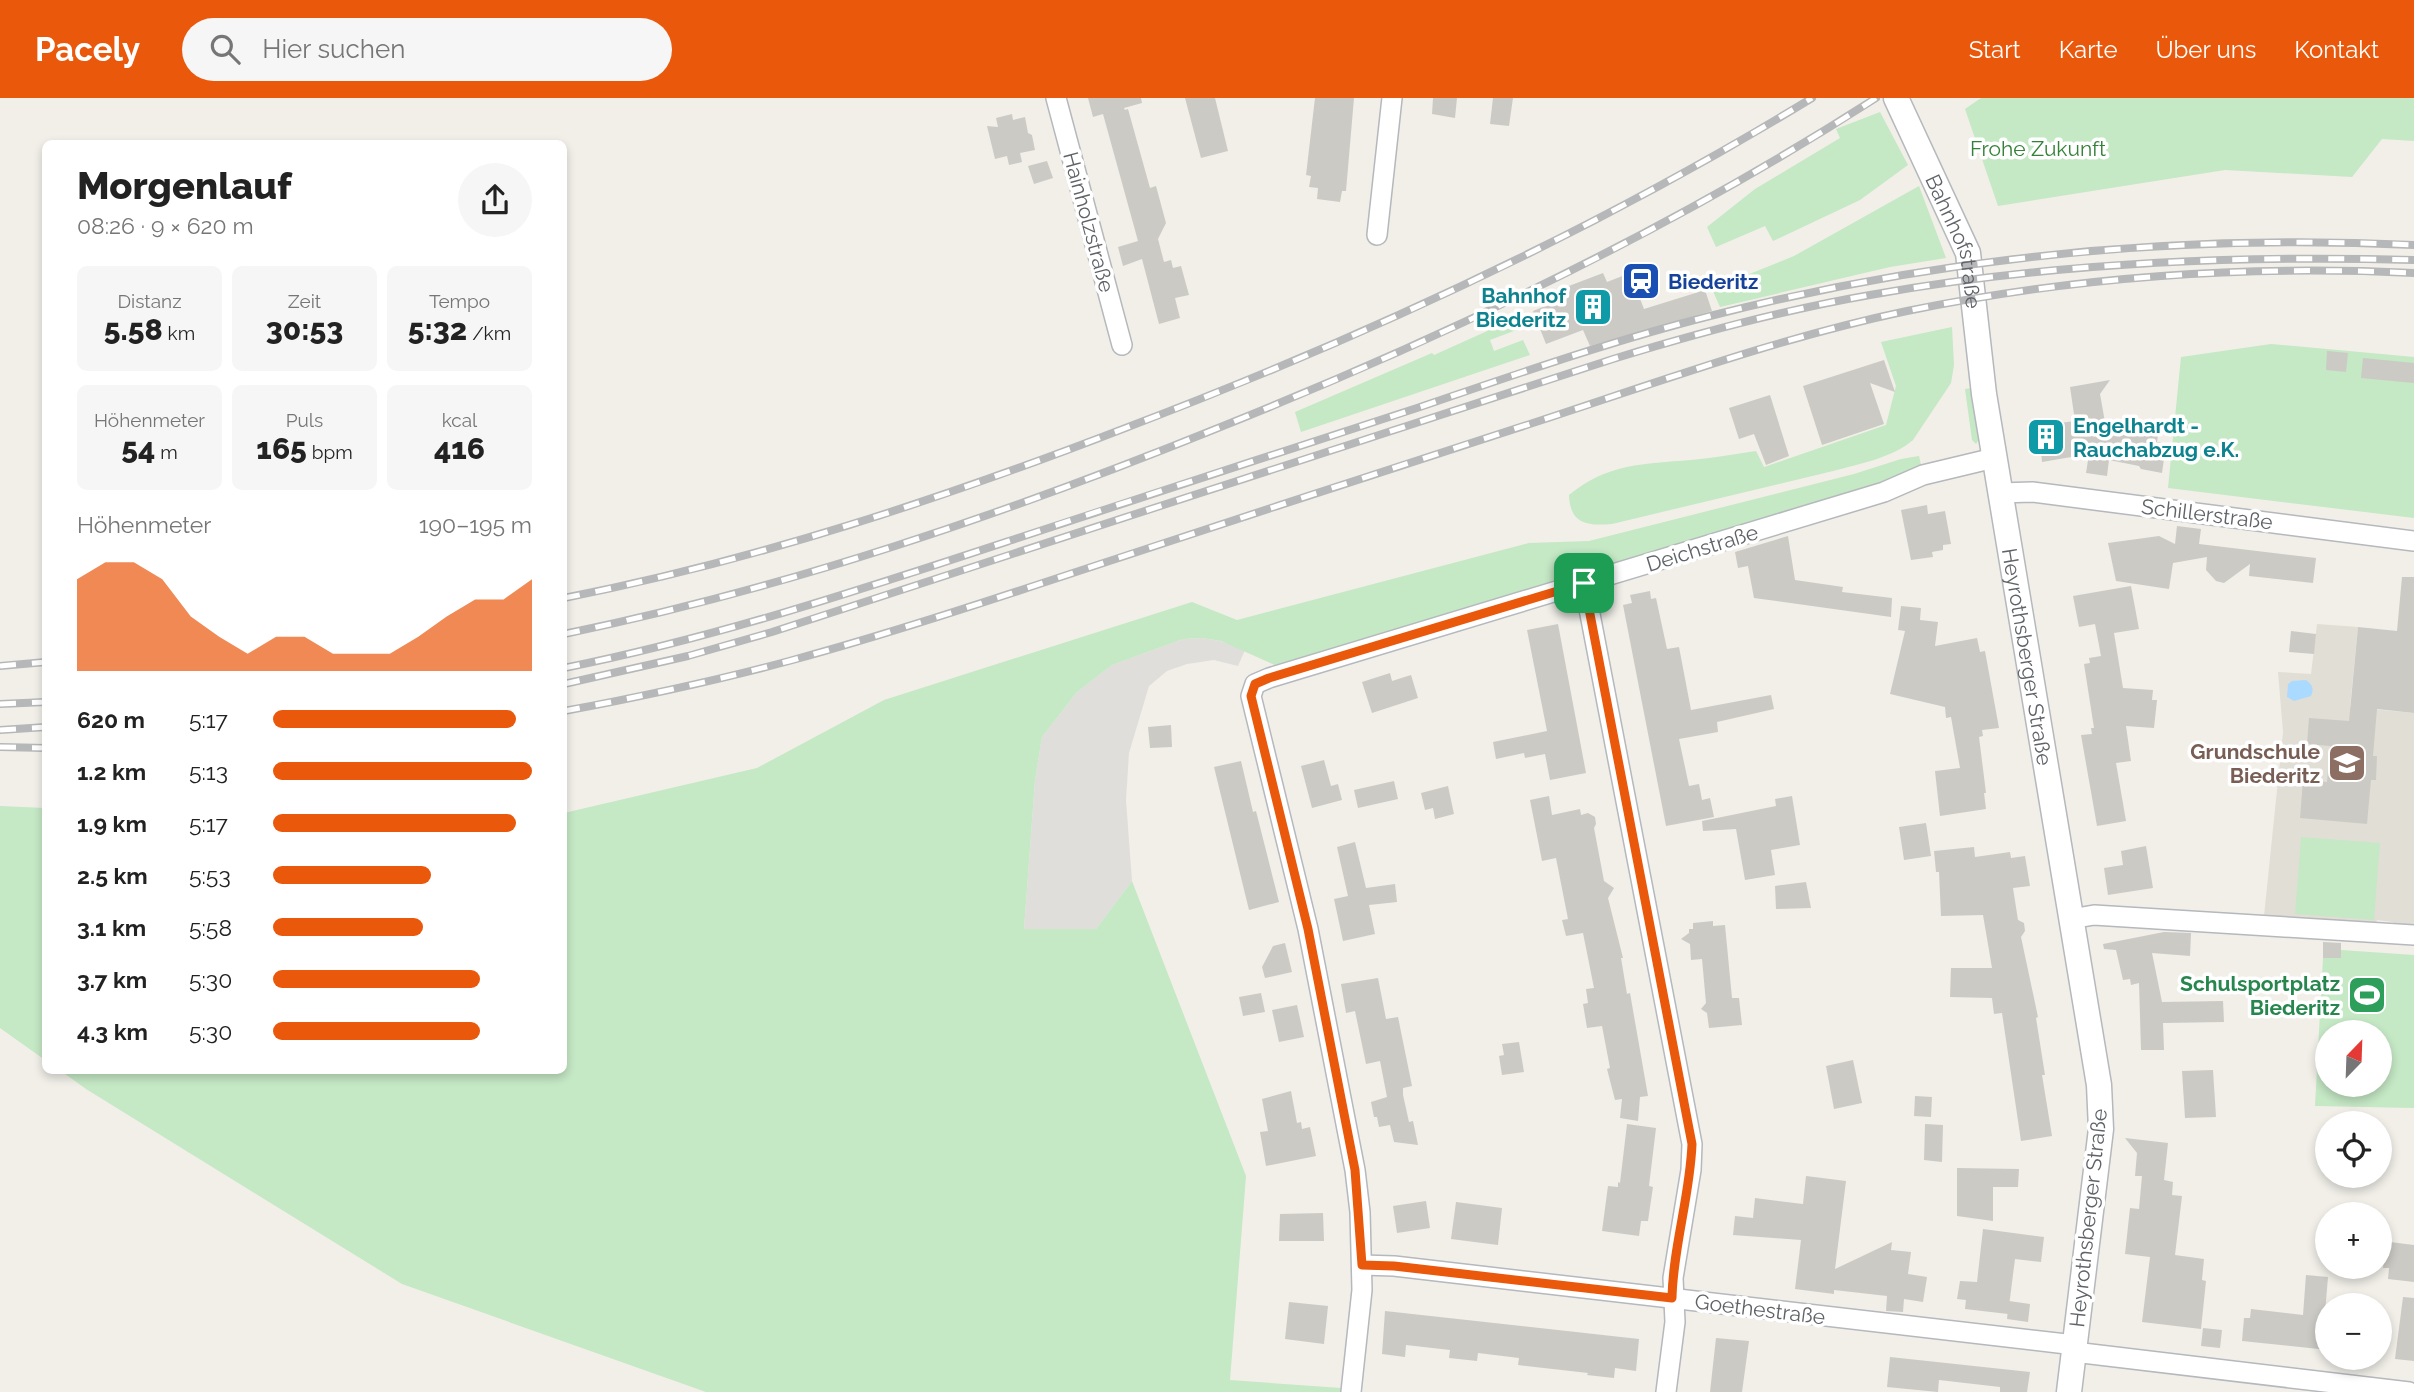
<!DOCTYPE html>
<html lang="de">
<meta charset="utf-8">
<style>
body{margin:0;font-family:Raleway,sans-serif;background:#f6f6f6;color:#222;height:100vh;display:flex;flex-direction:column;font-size:26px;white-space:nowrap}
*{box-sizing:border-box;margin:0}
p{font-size:23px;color:#767676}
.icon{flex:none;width:38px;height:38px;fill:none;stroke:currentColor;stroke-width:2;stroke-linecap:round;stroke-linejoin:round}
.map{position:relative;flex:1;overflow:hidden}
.sheet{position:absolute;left:42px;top:42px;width:525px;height:934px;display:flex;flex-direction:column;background:#fff;border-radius:10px;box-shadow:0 4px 10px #0003}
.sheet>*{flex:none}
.needle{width:46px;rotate:23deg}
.tools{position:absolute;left:2315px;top:922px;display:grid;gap:14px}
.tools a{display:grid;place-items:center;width:77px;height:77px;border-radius:50%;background:#fff;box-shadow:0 4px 10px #0003;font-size:35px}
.pin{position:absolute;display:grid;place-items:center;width:60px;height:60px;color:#fff;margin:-30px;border-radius:14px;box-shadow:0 4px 10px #0006}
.round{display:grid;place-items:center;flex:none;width:74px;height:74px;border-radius:37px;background:#f6f6f6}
.head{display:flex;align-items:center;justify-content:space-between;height:119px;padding:0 35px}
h1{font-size:38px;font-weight:800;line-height:52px}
.stats{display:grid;grid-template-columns:repeat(3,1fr);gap:10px;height:119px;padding:7px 35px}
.stats div{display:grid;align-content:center;border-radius:10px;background:#f6f6f6;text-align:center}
.stats b{font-size:30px;font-weight:800}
.stats small{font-size:19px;font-weight:400}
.stats p{font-size:19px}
.chart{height:196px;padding:14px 35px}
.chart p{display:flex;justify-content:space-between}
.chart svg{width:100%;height:126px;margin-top:7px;fill:#ea580c;opacity:.7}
ul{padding:0 35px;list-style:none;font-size:23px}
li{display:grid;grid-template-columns:112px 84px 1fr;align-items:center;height:52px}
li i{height:18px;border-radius:9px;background:#ea580c}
header{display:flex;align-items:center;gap:42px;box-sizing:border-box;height:98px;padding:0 35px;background:#ea580c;color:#fff}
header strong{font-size:33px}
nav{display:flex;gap:38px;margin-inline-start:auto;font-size:24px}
.search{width:490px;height:63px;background:#f6f6f6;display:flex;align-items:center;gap:18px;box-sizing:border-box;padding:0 24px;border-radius:38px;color:#767676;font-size:26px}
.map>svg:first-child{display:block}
.industrial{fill:#e0deda}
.education{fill:#e1ded6}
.green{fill:#c5e8c5;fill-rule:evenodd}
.water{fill:#aadaff}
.building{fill:#cccac5}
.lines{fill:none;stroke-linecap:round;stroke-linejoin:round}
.minor-casing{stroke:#b5b8bc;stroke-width:22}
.tertiary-casing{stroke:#b5b8bc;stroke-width:27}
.minor{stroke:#fff;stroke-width:19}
.tertiary{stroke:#fff;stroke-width:24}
.rail-casing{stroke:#b6b7b8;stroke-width:8}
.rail{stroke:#fff;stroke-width:5;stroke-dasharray:16;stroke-linecap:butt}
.route-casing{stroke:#fff;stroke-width:14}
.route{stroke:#ea580c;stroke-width:9}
.labels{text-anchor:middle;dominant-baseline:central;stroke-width:7;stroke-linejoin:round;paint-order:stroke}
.park-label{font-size:21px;fill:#348238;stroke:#fff}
.street-label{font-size:21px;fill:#5f6368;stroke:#fff}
.transit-label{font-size:21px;font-weight:bold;fill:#164399;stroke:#fff;text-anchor:start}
.culture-label{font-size:21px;font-weight:bold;fill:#0d838f;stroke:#fff;text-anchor:end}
.education-label{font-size:21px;font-weight:bold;fill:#785e54;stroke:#fff;text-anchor:end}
.leisure-label{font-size:21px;font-weight:bold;fill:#27864d;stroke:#fff;text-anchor:end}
</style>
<header>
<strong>Pacely</strong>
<div class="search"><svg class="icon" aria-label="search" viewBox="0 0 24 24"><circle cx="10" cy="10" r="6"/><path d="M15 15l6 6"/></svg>Hier suchen</div>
<nav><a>Start</a><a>Karte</a><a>Über uns</a><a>Kontakt</a></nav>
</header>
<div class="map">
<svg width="2414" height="1294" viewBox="0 0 2414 1294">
<rect width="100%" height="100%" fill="#f1efe8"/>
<path class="industrial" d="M1202 540 1220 543 1245 552 1238 568 1214 562 1187 566 1167 573 1149 588 1129 655 1126 702 1132 783 1096 831H1024L1035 682 1042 639 1077 594 1112 567 1183 541Z"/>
<path class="education" d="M2317 526 2358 529 2350 609 2414 615V829L2393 828V824L2377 822 2376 825 2264 818 2283 634 2278 574 2311 576Z"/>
<g class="green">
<path d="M1981 0H2414V43L2382 41 2352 79 2225 72 1998 108 1965 11Z"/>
<path d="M1880 14 1908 67 1860 102 1773 143 1765 128 1716 149 1707 129 1755 91 1840 40 1836 31Z"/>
<path d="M1919 88 1946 160 1890 169 1720 209 1712 191 1794 158Z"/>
<path d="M1514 221 1519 231 1490 242 1494 253 1523 242 1530 257 1301 334 1295 314 1432 255 1434 257Z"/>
<path d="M1952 229 1954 267 1951 285 1913 342C1892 360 1859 366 1833 373L1612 426C1587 428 1570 426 1569 397 1608 365 1644 366 1691 362 1713 360 1734 356 1756 353L1764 369 1886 327 1896 288 1881 244Z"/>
<path d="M2271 246 2414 259V420L2168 390 2181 259Z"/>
<path d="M1972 290 1981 338 1976 346 1972 342 1965 291Z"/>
<path d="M1919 358 1921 367 1891 383 1277 568 1221 543 1202 540 1183 541 1112 567 1077 594 1042 639 1035 682 1024 831H1096L1132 783 1246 1078 1230 1282 1341 1290 1340 1294H706L402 1186 86 991 61 973H564V715L757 670 884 602 1192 504 1237 522 1529 445 1589 443 1854 376 1901 361Z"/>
<path d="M0 708 45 710V962L0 930Z"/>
<path d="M2301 739 2380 745 2374 822 2295 816Z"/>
<path d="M2341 852 2414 857V1010L2315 1008 2323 860H2341ZM2328 934H2380V987H2328Z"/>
</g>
<path class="water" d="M2306 582C2313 587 2314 591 2311 598L2294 603 2287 599 2288 586 2292 583Z"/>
<g class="building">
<path d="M1088 0H1141L1142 5 1124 10 1125 12 1128 11 1150 90 1156 88 1166 125 1158 141 1164 164 1171 162 1173 170 1181 168 1189 197 1175 200 1180 220 1159 226 1142 161 1123 168 1118 149 1138 143 1103 16 1093 19Z"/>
<path d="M1185 0H1215L1228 53 1201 60Z"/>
<path d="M1315 0H1354L1346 93H1342L1340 104 1317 101 1318 90 1309 89 1311 78 1306 77Z"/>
<path d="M1433 0H1457L1455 20 1432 16Z"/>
<path d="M1493 0H1513L1509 28 1490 26Z"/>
<path d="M1012 16 1013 22 1025 19 1028 35 1032 37 1035 52 1020 55 1022 64 1009 67 1007 58 995 61 987 28 998 29 996 20Z"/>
<path d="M1047 63 1053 80 1034 86 1028 68Z"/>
<path d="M1603 175 1607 184 1630 175 1644 211 1705 192 1712 213 1590 248 1583 232 1546 246 1533 213 1565 200 1561 191Z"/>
<path d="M2327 253 2348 255 2346 274 2326 272Z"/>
<path d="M2363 260 2414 265V285L2361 280Z"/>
<path d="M1884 262 1895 294 1870 285 1884 326 1822 347 1803 288Z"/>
<path d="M2110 282 2100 296 2106 330 2158 337 2157 344 2166 346 2162 375 2141 371 2139 368 2109 362 2107 378 2086 375 2089 356 2042 364 2041 354 2034 355 2030 329 2075 323 2070 289Z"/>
<path d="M1770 297 1789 358 1766 367 1754 336 1739 341 1729 310Z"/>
<path d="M1927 407 1928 416 1945 413 1951 446 1943 447V452L1932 454 1933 459 1911 462 1901 412Z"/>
<path d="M2177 428 2201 431 2199 446 2316 460 2313 485 2249 478 2250 466 2224 485 2216 483 2206 472 2207 459 2173 465 2169 491 2116 483 2108 445 2159 438 2175 446Z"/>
<path d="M1788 438 1795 482 1843 489 1842 494 1892 500 1891 519 1754 500 1748 468 1738 470 1735 454Z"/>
<path d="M2402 479H2414V615L2377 611 2373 658H2377L2376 682H2371L2367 726 2300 720 2303 682 2327 684 2330 648 2307 646 2309 620 2349 623 2358 529 2397 533Z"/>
<path d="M2131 488 2139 531 2114 535 2123 590 2153 592 2152 602H2157L2154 630 2126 628 2131 663 2116 665 2126 723 2097 728 2081 637 2092 636 2091 630H2094L2084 566 2090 565 2089 560 2101 558 2095 526 2079 529 2073 498Z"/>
<path d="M1650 493 1651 501 1656 500 1667 551 1679 549 1691 612 1771 597 1774 611 1717 624 1718 634 1679 641 1689 688 1699 686 1702 702 1710 700 1714 719 1666 728 1623 507 1632 505 1630 497Z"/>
<path d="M1901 508 1921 510 1920 522 1938 524 1935 548 1977 540 1980 554 1985 553 1999 630 1982 632 1983 638 1979 639 1986 695H1984L1986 711 1940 718 1935 673 1960 670 1951 619 1946 620 1945 609 1890 596 1905 533 1898 532Z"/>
<path d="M1558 526 1586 675 1550 682 1545 656 1525 660 1524 655 1496 661 1493 644 1547 633 1527 532Z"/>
<path d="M2291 533 2316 536 2314 556 2289 554Z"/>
<path d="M1390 575 1392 583 1411 577 1418 600 1372 615 1362 584Z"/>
<path d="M1171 627 1172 649 1150 650 1148 629Z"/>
<path d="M1324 662 1331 688 1338 686 1342 702 1312 710 1301 668Z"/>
<path d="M1241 663 1253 714 1256 713 1279 804 1249 812 1214 669Z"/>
<path d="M1394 683 1398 701 1358 710 1354 692Z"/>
<path d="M1448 688 1454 716 1435 721 1433 710 1425 712 1421 695Z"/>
<path d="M1549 698 1552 717 1580 711 1581 717 1588 715 1595 719 1596 726 1594 730 1604 783 1614 790 1608 800 1623 860H1621L1627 896 1630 895 1648 998 1640 999 1638 1023 1620 1020 1622 1001 1615 1002 1607 971 1610 970 1602 928 1587 930 1583 906 1588 905 1586 891 1594 890 1583 835 1566 838 1562 822 1568 821 1556 760 1542 763 1530 702Z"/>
<path d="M1792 698 1800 747 1771 752 1775 777 1745 782 1736 731 1703 733 1702 723 1776 708 1775 701Z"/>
<path d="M1926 725 1931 758 1904 762 1899 729Z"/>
<path d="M1355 744 1366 790 1395 786 1397 804 1369 807 1375 836 1343 843 1334 801 1348 798 1337 749Z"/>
<path d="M2146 748 2153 790 2108 797 2104 770 2123 767 2121 753Z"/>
<path d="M1974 749 1975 759 2010 754 2011 760 2025 758 2030 788 2013 790 2018 822 2024 825 2025 833 2021 839 2038 919 2036 920 2045 977H2042L2052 1038 2021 1043 2002 915 1994 916 1992 900 1950 899 1951 870H1992L1983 817 1941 818 1939 774H1936L1934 753Z"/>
<path d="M1806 784 1811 810 1776 811 1775 788Z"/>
<path d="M1713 823V828L1725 827 1732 900H1739L1742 927 1709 930 1707 915 1701 911 1706 905 1702 861 1691 862 1690 846 1681 841 1689 835V831H1693V825Z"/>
<path d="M2164 834 2191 835 2190 858 2152 855 2162 904 2223 903 2224 924 2163 925 2164 952H2141L2139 885 2131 887 2130 881 2123 882 2116 852 2104 851 2103 846Z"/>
<path d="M2323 844 2341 845V860H2323Z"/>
<path d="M1285 845 1292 874 1265 880 1262 869 1273 848Z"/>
<path d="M1378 880 1386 921 1398 919 1412 988 1403 990V997L1409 1024 1413 1023 1418 1047 1394 1044 1390 1027 1379 1029 1377 1019H1374L1371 1004 1387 999 1380 963 1366 966 1355 913 1346 915 1341 886Z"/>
<path d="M1261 895 1265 914 1243 918 1239 899Z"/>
<path d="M1297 907 1304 939 1279 944 1272 912Z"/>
<path d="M1519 944 1524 974 1502 977 1499 958 1504 957 1502 946Z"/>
<path d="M1853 962 1862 1005 1834 1011 1826 968Z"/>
<path d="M2213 972 2216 1019 2185 1020 2182 973Z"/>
<path d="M1291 993 1297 1025 1301 1024 1302 1031 1310 1029 1316 1058 1266 1068 1260 1034 1268 1033 1262 1001Z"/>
<path d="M1915 998 1932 999 1931 1019 1914 1018Z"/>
<path d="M1627 1026 1656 1030 1649 1088 1653 1089 1648 1123H1641L1639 1138 1602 1133 1608 1088 1618 1089V1084L1620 1085Z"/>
<path d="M1925 1026 1943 1027 1942 1064 1924 1062Z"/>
<path d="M2125 1040 2168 1045 2164 1082 2173 1084 2172 1097 2182 1098 2175 1157 2204 1161 2202 1182 2206 1183 2201 1231 2142 1224 2150 1159 2125 1156 2130 1110 2139 1111 2142 1078H2135L2137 1055Z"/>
<path d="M1957 1070 2019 1071 2018 1089H1993V1123L1957 1118Z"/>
<path d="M1806 1078 1846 1083 1835 1171 1892 1144 1891 1152 1911 1154 1908 1176 1927 1179 1923 1204 1904 1201 1903 1214 1886 1213 1887 1198 1834 1192V1196L1795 1191 1801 1142 1733 1137 1735 1118 1753 1120 1755 1100 1803 1106Z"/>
<path d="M1426 1103 1430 1130 1397 1135 1393 1108Z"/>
<path d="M1456 1104 1502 1110 1498 1147 1451 1141Z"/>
<path d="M1323 1115 1324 1143H1279L1280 1116Z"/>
<path d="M1983 1131 2044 1139 2041 1164 2015 1161 2008 1216 1965 1211 1966 1202 1957 1201 1960 1183 1977 1184Z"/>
<path d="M2390 1144 2414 1147V1184L2388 1181 2389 1170H2383L2386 1146H2390Z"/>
<path d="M2306 1177 2328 1179 2325 1215 2328 1216V1252L2242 1243 2244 1220H2250L2251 1211 2303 1217Z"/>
<path d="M2403 1199 2414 1200V1263L2395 1261Z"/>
<path d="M2009 1203 2030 1206 2028 1224 2007 1221Z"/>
<path d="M1289 1204 1328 1208 1324 1246 1285 1241Z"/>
<path d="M1385 1213 1639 1241 1636 1273 1615 1270 1614 1280 1587 1277 1588 1275 1518 1267 1519 1260 1478 1255 1477 1263 1449 1260 1450 1252 1406 1247 1405 1259 1382 1256Z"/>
<path d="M2203 1230 2222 1232 2220 1250 2201 1248Z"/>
<path d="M1716 1240 1749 1243 1742 1294H1710Z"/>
<path d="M1890 1259 2030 1274 2027 1294H2000V1289L1939 1282 1938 1294 1887 1289Z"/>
</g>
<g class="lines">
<defs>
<g id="minor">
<path d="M1056 0 1122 247"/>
<path d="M1377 137 1392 0"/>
<path d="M2000 395 2032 394 2414 443"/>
<path d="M1584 485 1692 1046 1691 1072 1673 1180 1675 1224 1666 1294"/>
<path d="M2071 821 2094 817 2414 837"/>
<path d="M1362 1167 1394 1168 2075 1247"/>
<path d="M2074 1254 2409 1294"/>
<path d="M1351 1294 1362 1192 1360 1114 1355 1072 1308 831 1251 598 1255 586 1269 580 1884 394 1923 377 1994 360"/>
</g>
<g id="tertiary">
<path id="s1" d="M1896 0 1968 155 1984 296 2099 987 2101 1031 2069 1294"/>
</g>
</defs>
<use href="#minor" class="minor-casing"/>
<use href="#tertiary" class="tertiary-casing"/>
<use href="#minor" class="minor"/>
<use href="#tertiary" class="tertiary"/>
<defs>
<g id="rail">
<path d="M564 500C758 462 944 400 1128 329 1365 239 1596 132 1812 0"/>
<path d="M564 536C788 490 1005 416 1218 330 1446 239 1669 133 1876 0"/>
<path d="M0 568 46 564"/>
<path d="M564 570C718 539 866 490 1015 441 1149 396 1283 354 1417 310 1514 277 1611 243 1710 218 1939 159 2178 136 2414 147"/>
<path d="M564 586 688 558 772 534 1613 261C1698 235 1783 212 1870 197 2050 165 2232 157 2414 162"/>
<path d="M0 606 46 604"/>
<path d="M564 613C639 599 714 583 789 563 888 536 985 504 1082 472 1234 422 1387 372 1539 323 1661 283 1782 239 1907 213 2072 179 2246 167 2414 175"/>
<path d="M0 632 46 629"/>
<path d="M0 649 46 650"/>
</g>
</defs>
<use href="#rail" class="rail-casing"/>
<use href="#rail" class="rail"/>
</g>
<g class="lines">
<defs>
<path id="route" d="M1584 485 1692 1046C1690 1098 1673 1149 1672 1200L1394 1168 1362 1167 1355 1072 1308 831 1251 598 1255 586 1269 580Z"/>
</defs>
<use href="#route" class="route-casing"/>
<use href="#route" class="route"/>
</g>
<defs>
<symbol id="station-square" viewBox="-11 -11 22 22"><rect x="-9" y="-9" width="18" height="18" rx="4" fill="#1a4fb4" stroke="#fff"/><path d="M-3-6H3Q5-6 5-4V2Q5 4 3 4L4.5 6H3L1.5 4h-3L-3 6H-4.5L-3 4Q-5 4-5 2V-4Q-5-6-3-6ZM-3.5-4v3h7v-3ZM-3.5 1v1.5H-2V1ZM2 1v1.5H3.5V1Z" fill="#fff"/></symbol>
<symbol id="building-square" viewBox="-11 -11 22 22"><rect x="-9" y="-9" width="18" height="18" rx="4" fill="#0f9aa8" stroke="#fff"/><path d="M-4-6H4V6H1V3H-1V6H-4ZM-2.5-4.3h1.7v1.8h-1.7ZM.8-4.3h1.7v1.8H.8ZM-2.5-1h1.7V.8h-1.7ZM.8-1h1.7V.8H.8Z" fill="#fff"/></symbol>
<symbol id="school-square" viewBox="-11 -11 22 22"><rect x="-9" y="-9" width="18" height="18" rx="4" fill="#8d6e63" stroke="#fff"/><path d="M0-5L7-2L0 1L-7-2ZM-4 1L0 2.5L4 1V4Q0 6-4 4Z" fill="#fff"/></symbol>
<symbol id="stadium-square" viewBox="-11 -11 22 22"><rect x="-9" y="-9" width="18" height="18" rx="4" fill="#2e9e5b" stroke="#fff"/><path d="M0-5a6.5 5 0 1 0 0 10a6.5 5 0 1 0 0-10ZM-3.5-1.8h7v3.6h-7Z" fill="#fff"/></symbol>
</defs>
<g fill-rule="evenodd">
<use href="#station-square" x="1619" y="161" width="44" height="44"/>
<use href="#building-square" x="1571" y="187" width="44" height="44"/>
<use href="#building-square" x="2024" y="317" width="44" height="44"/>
<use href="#school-square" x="2325" y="643" width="44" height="44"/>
<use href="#stadium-square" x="2345" y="875" width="44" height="44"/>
</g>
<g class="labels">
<g class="park-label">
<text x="2038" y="50">Frohe Zukunft</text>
</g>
<g class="street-label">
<text transform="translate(1089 124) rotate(75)">Hainholzstraße</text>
<text stroke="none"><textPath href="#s1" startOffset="156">Bahnhofstraße</textPath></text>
<text transform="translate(2207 416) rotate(7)">Schillerstraße</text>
<text transform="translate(1702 450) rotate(-17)">Deichstraße</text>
<text stroke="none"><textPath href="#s1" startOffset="579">Heyrothsberger Straße</textPath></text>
<text transform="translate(2088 1120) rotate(-84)">Heyrothsberger Straße</text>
<text transform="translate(1760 1211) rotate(7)">Goethestraße</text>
</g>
<g class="transit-label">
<text x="1668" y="183">Biederitz</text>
</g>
<g class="culture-label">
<text x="1566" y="197">Bahnhof<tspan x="1566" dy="24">Biederitz</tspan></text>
<text x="2073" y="327" text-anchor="start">Engelhardt -<tspan x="2073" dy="24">Rauchabzug e.K.</tspan></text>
</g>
<g class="education-label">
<text x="2320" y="653">Grundschule<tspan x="2320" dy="24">Biederitz</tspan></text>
</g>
<g class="leisure-label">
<text x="2340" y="885">Schulsportplatz<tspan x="2340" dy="24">Biederitz</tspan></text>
</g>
</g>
</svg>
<div class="tools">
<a><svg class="needle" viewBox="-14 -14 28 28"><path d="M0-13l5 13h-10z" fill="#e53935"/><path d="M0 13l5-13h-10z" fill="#767676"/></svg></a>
<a><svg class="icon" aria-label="locate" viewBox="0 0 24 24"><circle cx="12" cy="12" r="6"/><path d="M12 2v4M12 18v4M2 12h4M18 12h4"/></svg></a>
<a>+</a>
<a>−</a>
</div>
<div class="pin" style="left:1584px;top:485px;background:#1e9e55"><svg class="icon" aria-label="arrive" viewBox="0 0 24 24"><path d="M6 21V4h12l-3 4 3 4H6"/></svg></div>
<section class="sheet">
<div class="head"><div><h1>Morgenlauf</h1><p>08:26 · 9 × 620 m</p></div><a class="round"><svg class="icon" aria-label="share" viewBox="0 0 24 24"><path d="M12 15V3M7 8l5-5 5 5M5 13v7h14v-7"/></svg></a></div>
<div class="stats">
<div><p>Distanz</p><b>5.58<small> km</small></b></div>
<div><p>Zeit</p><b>30:53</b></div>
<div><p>Tempo</p><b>5:32<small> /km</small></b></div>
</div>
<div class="stats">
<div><p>Höhenmeter</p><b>54<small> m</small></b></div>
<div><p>Puls</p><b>165<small> bpm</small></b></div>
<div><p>kcal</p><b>416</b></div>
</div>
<div class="chart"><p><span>Höhenmeter</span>190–195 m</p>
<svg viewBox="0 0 160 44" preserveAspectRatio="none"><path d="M0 44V12L10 6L20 6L30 12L40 25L50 32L60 38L70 32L80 32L90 38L100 38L110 38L120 32L130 25L140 19L150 19L160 12V44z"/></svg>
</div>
<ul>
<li><b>620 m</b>5:17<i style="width:94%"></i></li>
<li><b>1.2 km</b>5:13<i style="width:100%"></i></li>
<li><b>1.9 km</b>5:17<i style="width:94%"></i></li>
<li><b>2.5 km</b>5:53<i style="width:61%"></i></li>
<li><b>3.1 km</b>5:58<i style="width:58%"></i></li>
<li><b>3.7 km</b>5:30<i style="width:80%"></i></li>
<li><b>4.3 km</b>5:30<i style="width:80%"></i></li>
</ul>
</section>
</div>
